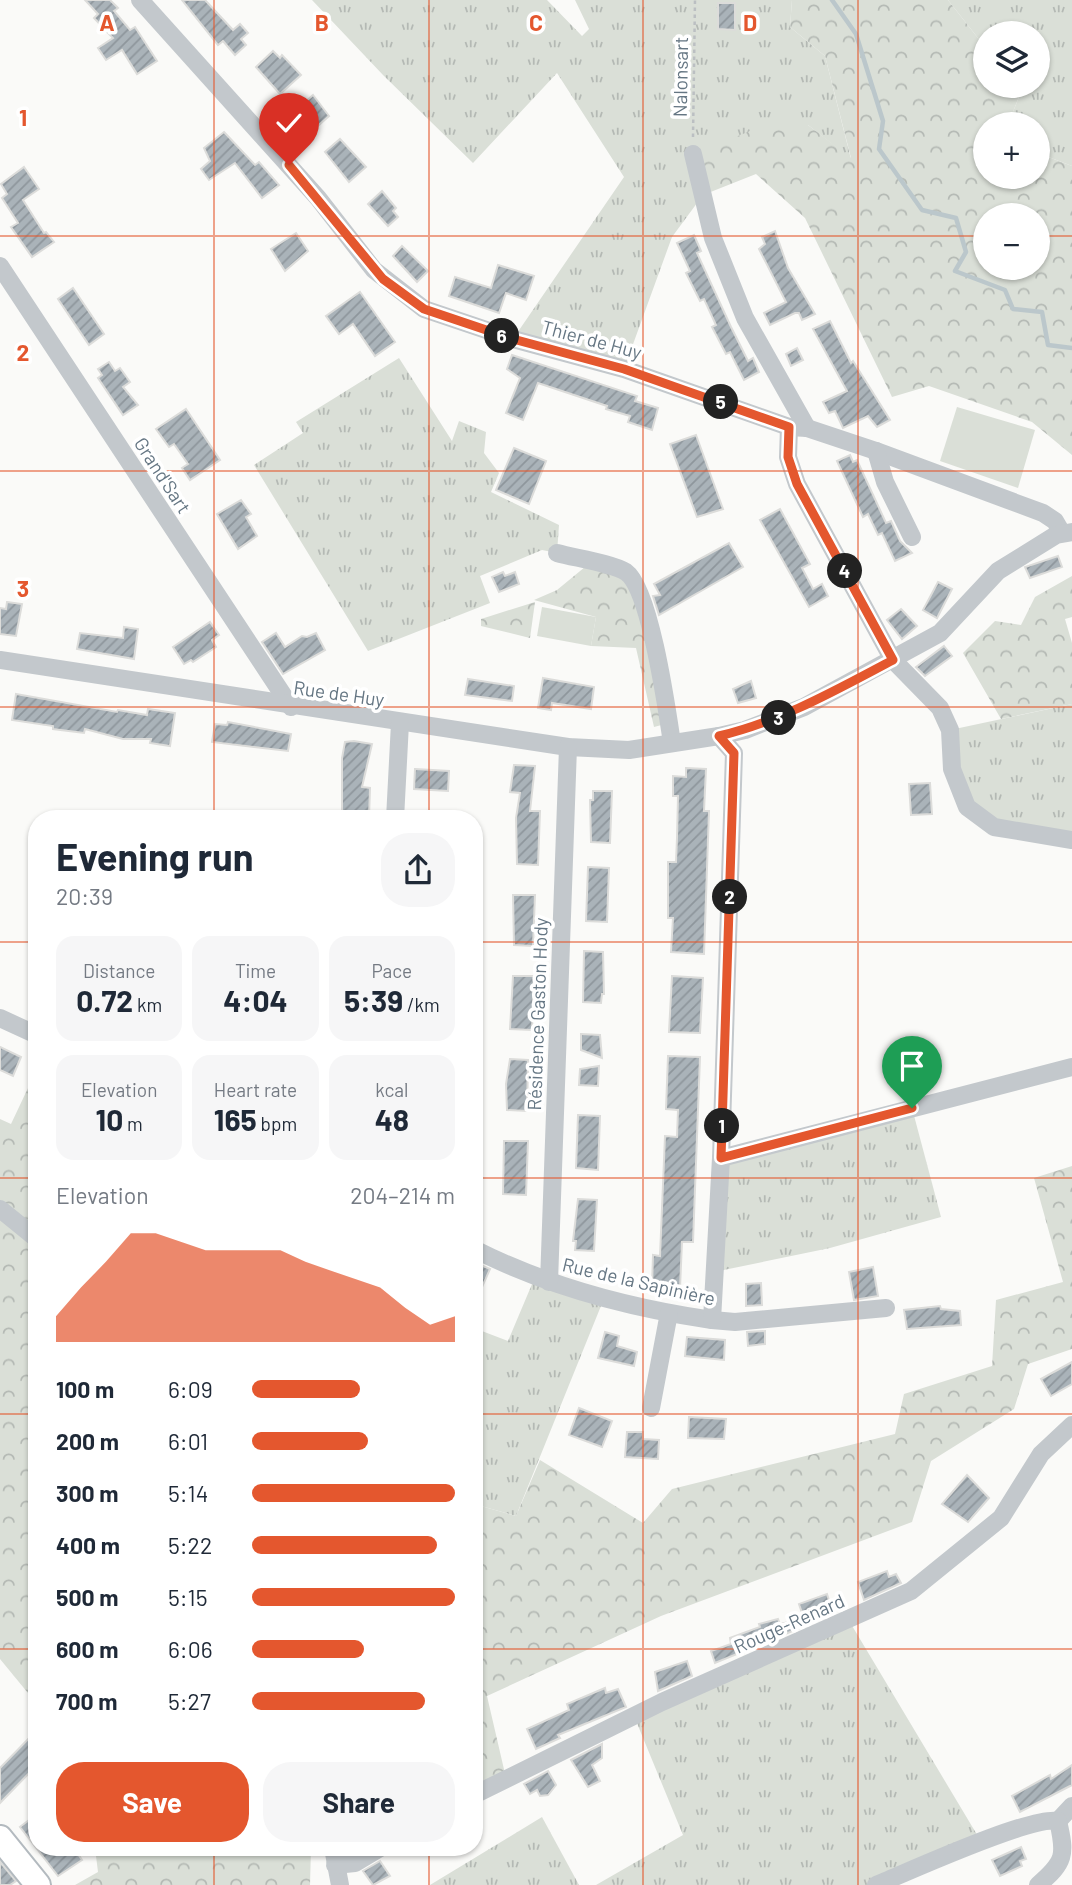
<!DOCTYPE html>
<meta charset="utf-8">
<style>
body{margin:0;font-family:Barlow,sans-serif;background:#f6f6f7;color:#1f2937;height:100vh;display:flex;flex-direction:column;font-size:26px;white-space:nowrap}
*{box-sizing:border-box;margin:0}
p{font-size:23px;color:#747a83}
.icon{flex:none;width:38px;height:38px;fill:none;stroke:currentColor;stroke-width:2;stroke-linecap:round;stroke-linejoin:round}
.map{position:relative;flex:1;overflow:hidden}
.side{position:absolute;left:28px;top:810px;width:455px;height:1046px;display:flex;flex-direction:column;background:#fff;border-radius:28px;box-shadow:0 2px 5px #0004}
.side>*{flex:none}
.tools{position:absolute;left:973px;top:21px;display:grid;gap:14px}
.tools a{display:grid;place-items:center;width:77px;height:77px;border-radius:50%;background:#fff;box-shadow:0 2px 5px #0004;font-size:35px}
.pin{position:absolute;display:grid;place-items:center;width:60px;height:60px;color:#fff;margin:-72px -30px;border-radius:50% 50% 50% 0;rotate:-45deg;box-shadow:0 0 7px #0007}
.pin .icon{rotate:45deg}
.km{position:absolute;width:35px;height:35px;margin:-18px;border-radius:50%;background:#222;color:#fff;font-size:19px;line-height:35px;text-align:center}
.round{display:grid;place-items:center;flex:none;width:74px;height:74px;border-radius:28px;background:#f6f6f7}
.headline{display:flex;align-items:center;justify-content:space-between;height:119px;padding:0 28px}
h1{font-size:38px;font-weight:700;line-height:52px}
.stats{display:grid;grid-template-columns:repeat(3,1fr);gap:10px;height:119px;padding:7px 28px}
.stats div{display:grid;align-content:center;border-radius:18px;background:#f6f6f7;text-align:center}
.stats b{font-size:30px;font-weight:700}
.stats small{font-size:19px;font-weight:400}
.stats p{font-size:19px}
.chart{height:196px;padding:14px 28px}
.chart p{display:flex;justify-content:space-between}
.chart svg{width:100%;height:126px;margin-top:7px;fill:#e4572e;opacity:.7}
.button{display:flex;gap:14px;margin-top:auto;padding:14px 28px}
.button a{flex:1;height:80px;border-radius:28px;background:#e4572e;color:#fff;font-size:28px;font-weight:700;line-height:80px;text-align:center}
.button a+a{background:#f6f6f7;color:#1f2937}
ul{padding:0 28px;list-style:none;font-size:23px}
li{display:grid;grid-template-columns:112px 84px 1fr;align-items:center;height:52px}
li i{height:18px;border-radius:9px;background:#e4572e}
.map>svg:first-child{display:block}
.grass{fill:url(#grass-tufts)}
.forest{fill:url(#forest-crowns);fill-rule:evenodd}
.pitch{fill:#dadfd7}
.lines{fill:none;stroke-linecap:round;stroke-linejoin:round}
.stream{stroke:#bbc7cb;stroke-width:4.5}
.building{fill:url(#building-hatch);stroke:#dcdcda;stroke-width:2}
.secondary-casing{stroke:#b3babf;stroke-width:28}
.path{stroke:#bbbfc2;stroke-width:2.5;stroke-dasharray:3.5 3.5;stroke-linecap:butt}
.minor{stroke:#c3c8cc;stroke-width:18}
.secondary{stroke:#fff;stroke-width:24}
.route-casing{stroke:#fff;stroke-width:14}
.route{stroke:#e4572e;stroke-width:9}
.grid{fill:none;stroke:#e4572e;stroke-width:2;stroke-opacity:0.55}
.labels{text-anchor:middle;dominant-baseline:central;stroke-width:7;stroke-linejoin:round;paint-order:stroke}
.street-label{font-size:19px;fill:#657683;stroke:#fff}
.grid-label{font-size:23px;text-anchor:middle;font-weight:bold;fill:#e4572e;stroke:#fff;stroke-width:7;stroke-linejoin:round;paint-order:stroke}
</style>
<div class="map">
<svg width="1072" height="1885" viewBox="0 0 1072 1885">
<defs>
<pattern id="grass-tufts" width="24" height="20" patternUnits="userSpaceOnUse" patternTransform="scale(1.75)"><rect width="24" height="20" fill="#dadfd7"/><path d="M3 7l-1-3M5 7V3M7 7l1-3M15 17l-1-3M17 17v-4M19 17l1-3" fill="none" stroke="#b4b9b4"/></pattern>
<pattern id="forest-crowns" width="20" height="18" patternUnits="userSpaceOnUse" patternTransform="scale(1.75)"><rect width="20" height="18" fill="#dadfd7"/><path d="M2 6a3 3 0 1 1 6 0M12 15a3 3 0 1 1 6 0" fill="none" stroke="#b4b9b4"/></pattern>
<pattern id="building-hatch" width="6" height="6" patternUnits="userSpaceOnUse" patternTransform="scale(1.75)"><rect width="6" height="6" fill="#aab3b9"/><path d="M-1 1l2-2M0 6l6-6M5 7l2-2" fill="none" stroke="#8e969c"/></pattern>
</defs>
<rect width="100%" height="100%" fill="#fafaf8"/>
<g class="grass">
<path d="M312 0H547L582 36 589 29 575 0H792L790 27 825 56 851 159 808 125 703 195 672 237 624 369 513 339 624 177 557 73 473 163 383 75Z"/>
<path d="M948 0H1072V166L1038 153V124H1008L1021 92 1016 86H1038V33H985V47Z"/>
<path d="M399 358 452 441 459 421 486 432 484 453 499 473 491 492 559 525 557 553 542 550 480 576 490 603 368 651 254 465 303 433 296 422Z"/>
<path d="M1072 704V840L994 827 967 807 950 730Z"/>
<path d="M912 1108 941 1217 830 1248 714 1272 721 1158Z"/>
<path d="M535 1277 605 1296 516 1516 474 1504V1328L508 1341Z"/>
<path d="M848 1619 982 1843 876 1885H596L683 1835 634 1716Z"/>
<path d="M542 1817 579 1885H430Z"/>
</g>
<g class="forest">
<path d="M792 0H948L985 47V86H1016L1021 92 1008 124H985V177H1038V153L1072 166V455L1032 422 929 386 892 397 805 218 756 174 703 195 693 154 768 124 808 125 851 158 825 56 790 27ZM985 215H1038V268H985Z"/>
<path d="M591 562 637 584 669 723 654 727 636 648 591 646 596 617 534 600 557 590Z"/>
<path d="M1072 576V617L1065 619 1072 643V704L1001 719 963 653 995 621 1021 625 1035 597Z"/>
<path d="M535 602 530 638 481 626V619Z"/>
<path d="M37 1069V1704L0 1659V1119L11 1124Z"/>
<path d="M1072 1166V1349L1028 1364 1014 1409 931 1461 912 1522 661 1616 487 1696 506 1778 474 1795V1504L516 1516 540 1460 643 1523 672 1489 895 1434 904 1394 992 1366 996 1300 1063 1282 1034 1178Z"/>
<path d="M95 1848H311L310 1885H75L98 1872Z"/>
</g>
<g class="pitch">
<path d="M957 407 1035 430 1018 488 940 461Z"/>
<path d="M542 607 596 617 591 646 537 636Z"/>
</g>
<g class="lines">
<path class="stream" d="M832 0 856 34 883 121 879 149 922 210 956 218 966 252 955 271 1005 290 1013 309 1042 312 1048 345 1072 348"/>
</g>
<g class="building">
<path d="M85 0H110L118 8 114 11 130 30 135 27 157 61 137 74 122 50 106 60 98 48 113 38 94 18 98 14Z"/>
<path d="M182 0H205L233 30 240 24 248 33 241 39 246 45 235 55 223 41 218 45Z"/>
<path d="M718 3H735V30L718 29Z"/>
<path d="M273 51 280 58 282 55 301 75 280 94 256 67Z"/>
<path d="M313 95 329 116 303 139 286 119Z"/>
<path d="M224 132 255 165 259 162 279 185 262 198 235 163 209 180 201 169 210 161 204 148Z"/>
<path d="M340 139 366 167 349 182 325 152Z"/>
<path d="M24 167 39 189 23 200 44 233 46 232 54 242 32 257 11 227 18 223 2 198 7 194 1 184Z"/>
<path d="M382 191 396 208 393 211 398 217 388 226 368 204Z"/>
<path d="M775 231 788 268 815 314 802 320 799 313H795L770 325 764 313 786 302 759 249 765 244 762 237Z"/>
<path d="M296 233 308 251 285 271 271 249Z"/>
<path d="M694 235 701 251 697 253 731 327 748 361 753 358 759 372 744 380 730 352 726 354 712 327 716 325 704 299 700 301 686 273 690 271 677 243Z"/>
<path d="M402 246 428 271 417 282 393 256Z"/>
<path d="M498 265 534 276 526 300 506 293 499 313 449 296 455 277 491 288Z"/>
<path d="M73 288 104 334 89 345 58 299Z"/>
<path d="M360 292 395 342 375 356 353 324 339 334 326 316Z"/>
<path d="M830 321 851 363 853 361 890 420 877 427 868 416 843 428 835 411 829 413 823 402 847 391 813 329Z"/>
<path d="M797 348 803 360 791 366 786 354Z"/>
<path d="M512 355 637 396 635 401 658 408 652 430 628 422 630 416 606 409 607 406 538 383 523 420 506 413 520 378 507 369Z"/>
<path d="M109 362 115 371 120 368 130 382 123 387 138 405 123 415 98 378 102 375 98 369Z"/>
<path d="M186 409 220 460 190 480 182 468 188 464 174 444 169 447 156 429Z"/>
<path d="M696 435 723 509 697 517 670 444Z"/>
<path d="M514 448 546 461 529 504 496 490Z"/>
<path d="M850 455 853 462 857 460 886 523 891 521 900 541 912 553 895 561 882 533 878 535 868 514 863 517 837 461Z"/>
<path d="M241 500 251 514 246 517 257 536 238 549 217 514Z"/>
<path d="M780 509 810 564 802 568 813 589 822 584 828 596 809 607 760 520Z"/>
<path d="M729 543 743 567 659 615 653 596 660 595 654 584Z"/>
<path d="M1058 556 1062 567 1030 578 1025 567Z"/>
<path d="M503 572 505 576 515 572 519 584 499 592 492 577Z"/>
<path d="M938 582 952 589 937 618 923 610Z"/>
<path d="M7 602 22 604 16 636 0 634V608L6 609Z"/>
<path d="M901 609 917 626 902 639 887 620Z"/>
<path d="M210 622 219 635 212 640 216 647 193 662 191 660 184 664 173 647Z"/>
<path d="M124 627 138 629 134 659 77 649 80 633 123 638Z"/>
<path d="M276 633 285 647 302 636 307 637 316 633 325 650 283 674 262 642Z"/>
<path d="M944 646 952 656 925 676 916 667Z"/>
<path d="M543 678 594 687 591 709 552 703 551 710 538 708Z"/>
<path d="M468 679 514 686 512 701 465 695Z"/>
<path d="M751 681 756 698 738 703 733 689Z"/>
<path d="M16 694 117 712 118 710 147 715 148 709 175 713 170 746 150 743 151 739H123L85 729 84 733 53 729V726L12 720Z"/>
<path d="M228 722 291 734 288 751 212 742 215 724 227 725Z"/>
<path d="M354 741 372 744 362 787 370 788 369 818 342 816V758L345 742Z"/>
<path d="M514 765 535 766 530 811H540L538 865 517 864 516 818 520 793 510 792Z"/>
<path d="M686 768 706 769 704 811H709L704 954 671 952 673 918H668V862H676L677 838 678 796H673V776L686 777Z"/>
<path d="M415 769 449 771 448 791 414 789Z"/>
<path d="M930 783 932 814 911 815 909 784Z"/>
<path d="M593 791H612L610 843 591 842 590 800H593Z"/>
<path d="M588 867 609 868 607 922 586 921Z"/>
<path d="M513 895H535L533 946 514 945Z"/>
<path d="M584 951 603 952 604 994H602L601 1003 583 1002Z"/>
<path d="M513 976H534L532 1030 510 1029Z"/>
<path d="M672 976 703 978 700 1033 669 1032Z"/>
<path d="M581 1034 600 1035 602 1058 581 1050Z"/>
<path d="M0 1047 21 1057 13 1076 0 1070Z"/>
<path d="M668 1056 700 1057 693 1242H682L680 1288 652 1287 653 1255 660 1256 665 1136 677 1137 678 1110 666 1109Z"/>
<path d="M510 1059 528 1060 527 1111 507 1110 506 1084Z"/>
<path d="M599 1066 598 1086 579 1085 580 1069Z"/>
<path d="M578 1115 600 1116 598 1170 576 1168Z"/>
<path d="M504 1141H528L526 1195 503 1194Z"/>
<path d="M578 1199 597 1200 594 1251 575 1250 576 1241H573Z"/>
<path d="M474 1262 490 1269 474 1305Z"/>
<path d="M873 1267 878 1296 854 1300 849 1272Z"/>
<path d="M761 1283 762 1305 746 1306V1284Z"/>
<path d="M940 1306 941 1309 960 1311 961 1325 907 1329 904 1310Z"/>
<path d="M765 1331V1344L748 1346 747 1332Z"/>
<path d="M605 1332 619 1336 617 1346 637 1352 634 1366 598 1358Z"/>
<path d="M687 1337 725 1340 724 1360 685 1356Z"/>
<path d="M1072 1362V1384L1051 1396 1041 1379Z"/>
<path d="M579 1408 612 1421 602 1447 569 1435Z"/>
<path d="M689 1417 726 1419 724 1439 688 1438Z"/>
<path d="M627 1432H643V1439L659 1440 658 1459 625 1457Z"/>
<path d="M967 1475 989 1498 968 1522 942 1504Z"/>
<path d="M887 1571 889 1577 896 1574 901 1583 864 1600 858 1582Z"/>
<path d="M827 1594 833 1613 806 1625 799 1604Z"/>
<path d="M778 1619 780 1624 798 1620 800 1628 715 1663 711 1651 731 1644 730 1638 760 1627 759 1624Z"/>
<path d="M687 1661 692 1676 658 1691 655 1672Z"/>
<path d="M605 1688 606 1693 618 1689 626 1707 558 1735 560 1738 536 1749 527 1729 569 1710 567 1704Z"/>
<path d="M37 1730V1765L0 1803V1768Z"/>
<path d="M602 1744V1758L592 1765 600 1781 588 1787 571 1760Z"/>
<path d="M1072 1765V1785L1020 1812 1012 1796 1050 1775 1051 1779Z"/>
<path d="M548 1771 556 1785 548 1795 540 1796 537 1790 530 1794 524 1784Z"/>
<path d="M37 1814V1848H74L82 1860 58 1876 20 1827Z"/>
<path d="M1021 1847 1026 1859 1020 1861 1022 1866 1000 1876 992 1860Z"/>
<path d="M380 1861 390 1876 373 1885 363 1871Z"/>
<path d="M0 1862 16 1881 10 1885H0Z"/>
</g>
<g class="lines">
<defs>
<path id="secondary" d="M0 1838 38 1885"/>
</defs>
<use href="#secondary" class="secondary-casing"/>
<path class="path" d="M693 137 695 0"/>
<g class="minor">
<path d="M140 0 318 198 374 270 424 309 513 339 624 369 789 427 807 428 876 451 1043 513 1055 521 1062 533"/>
<path d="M693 154 713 238 745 318 807 428"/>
<path d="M0 266 291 707"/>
<path d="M789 427 788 457 797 484 893 660 940 708 950 730 952 769 967 807 994 827 1072 840"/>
<path d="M876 451 885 482 912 537"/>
<path d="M557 553C575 558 611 563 626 572 650 589 667 710 672 743"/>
<path d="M0 660 568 747 629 750 719 736 745 730 804 707 940 633 998 571 1056 535 1072 532"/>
<path d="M395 819 400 723"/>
<path d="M0 1018 37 1035"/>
<path d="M721 1158 1072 1067"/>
<path d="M0 1209 37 1239"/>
<path d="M474 1249C547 1286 630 1308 712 1320L735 1322 886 1308"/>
<path d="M549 1282 568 747"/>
<path d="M712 1320 721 1158 734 753 719 736"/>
<path d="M651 1408 669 1313"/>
<path d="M474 1795 662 1702 911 1591 1001 1518 1041 1454 1072 1425"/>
<path d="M1058 1821 1072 1806"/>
<path d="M333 1848 340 1885"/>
<path d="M335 1865 355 1863 380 1848"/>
<path d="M876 1885C908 1872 1032 1815 1058 1821"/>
<path d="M1038 1885C1065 1862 1066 1855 1058 1821"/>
</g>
<use href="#secondary" class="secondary"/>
</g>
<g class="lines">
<defs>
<path id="route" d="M289 165 383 279 424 309 513 339 624 369 789 427 788 457 797 484 893 660C836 690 782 721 719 736L734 753 721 1158 912 1108"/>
</defs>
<use href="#route" class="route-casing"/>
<use href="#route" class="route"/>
</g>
<path class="grid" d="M214 0V819M429 0V819M643 0V1885M858 0V1885M0 236H985M1038 236H1072M0 471H1072M0 707H1072M0 942H37M474 942H1072M0 1178H37M474 1178H1072M0 1414H37M474 1414H1072M0 1649H37M474 1649H1072M214 1848V1885M429 1848V1885"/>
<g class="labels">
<g class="street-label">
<text transform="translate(680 77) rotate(-89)">Nalonsart</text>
<text transform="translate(592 339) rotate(15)">Thier de Huy</text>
<text transform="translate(163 475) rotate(57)">Grand'Sart</text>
<text transform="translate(339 693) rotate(8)">Rue de Huy</text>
<text transform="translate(537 1014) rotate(-88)">Résidence Gaston Hody</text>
<text transform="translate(639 1281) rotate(13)">Rue de la Sapinière</text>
<text transform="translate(789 1623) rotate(-24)">Rouge-Renard</text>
</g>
</g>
<g class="grid-label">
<text x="107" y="31">A</text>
<text x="322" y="31">B</text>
<text x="536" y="31">C</text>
<text x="750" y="31">D</text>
<text x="23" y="126">1</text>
<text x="23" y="361">2</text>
<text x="23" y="597">3</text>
</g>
</svg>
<div class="tools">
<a><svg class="icon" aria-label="layers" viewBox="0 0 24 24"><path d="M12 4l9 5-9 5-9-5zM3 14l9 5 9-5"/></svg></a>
<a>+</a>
<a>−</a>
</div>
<div class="pin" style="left:912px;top:1108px;background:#1e9e55"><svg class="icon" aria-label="arrive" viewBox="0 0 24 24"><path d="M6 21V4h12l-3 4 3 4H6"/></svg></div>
<div class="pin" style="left:289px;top:165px;background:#d93025"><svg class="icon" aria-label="check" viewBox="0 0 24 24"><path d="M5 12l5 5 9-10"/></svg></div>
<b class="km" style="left:722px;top:1126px">1</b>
<b class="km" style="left:730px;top:897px">2</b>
<b class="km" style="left:779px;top:718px">3</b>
<b class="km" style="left:845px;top:571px">4</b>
<b class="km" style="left:721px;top:402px">5</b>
<b class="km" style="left:502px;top:336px">6</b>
<section class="side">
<div class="headline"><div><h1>Evening run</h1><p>20:39</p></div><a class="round"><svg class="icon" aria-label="share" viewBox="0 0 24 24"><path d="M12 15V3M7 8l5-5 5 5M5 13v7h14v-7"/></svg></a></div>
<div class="stats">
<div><p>Distance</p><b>0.72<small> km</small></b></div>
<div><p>Time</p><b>4:04</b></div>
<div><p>Pace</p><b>5:39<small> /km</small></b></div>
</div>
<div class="stats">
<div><p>Elevation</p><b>10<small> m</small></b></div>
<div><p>Heart rate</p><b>165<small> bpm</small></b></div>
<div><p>kcal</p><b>48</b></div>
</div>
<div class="chart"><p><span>Elevation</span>204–214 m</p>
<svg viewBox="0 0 160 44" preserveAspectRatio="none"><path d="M0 44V35L10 25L20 16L30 6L40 6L50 9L60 12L70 12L80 12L90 12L100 16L110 19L120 22L130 25L140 32L150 38L160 35V44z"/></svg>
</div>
<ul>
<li><b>100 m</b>6:09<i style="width:53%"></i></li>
<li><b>200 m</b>6:01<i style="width:57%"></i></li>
<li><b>300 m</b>5:14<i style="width:100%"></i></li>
<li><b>400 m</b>5:22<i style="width:91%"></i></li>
<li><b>500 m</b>5:15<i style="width:100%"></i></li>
<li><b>600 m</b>6:06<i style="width:55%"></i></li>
<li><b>700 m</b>5:27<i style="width:85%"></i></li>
</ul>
<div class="button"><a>Save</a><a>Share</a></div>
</section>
</div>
